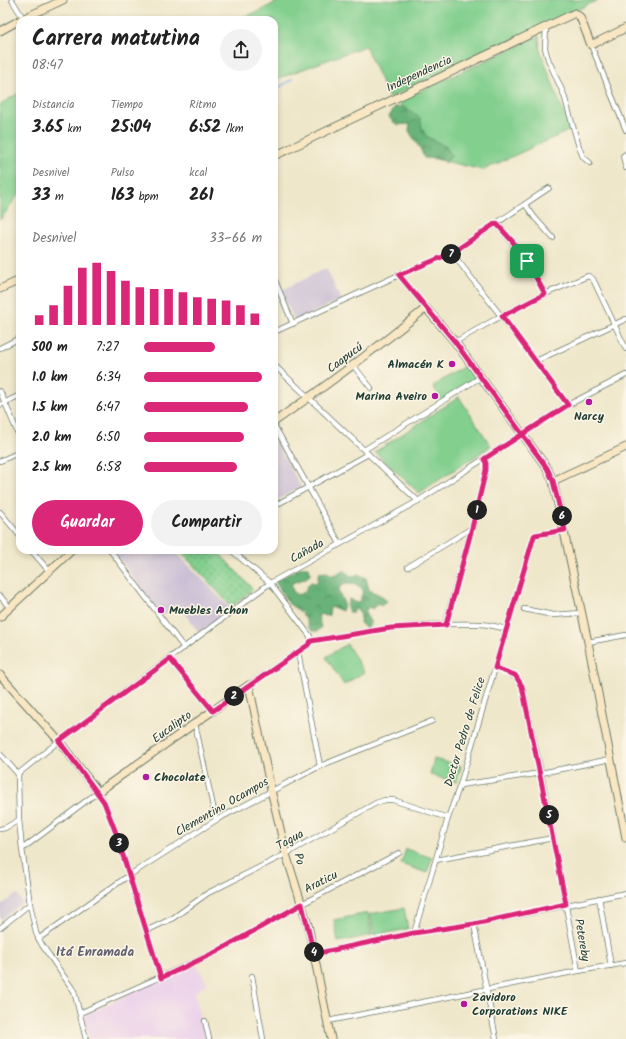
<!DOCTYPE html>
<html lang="es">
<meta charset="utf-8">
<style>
body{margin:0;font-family:Kalam,sans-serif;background:#f2f2f2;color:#222;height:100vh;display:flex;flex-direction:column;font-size:15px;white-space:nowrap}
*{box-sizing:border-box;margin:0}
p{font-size:13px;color:#767676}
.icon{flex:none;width:22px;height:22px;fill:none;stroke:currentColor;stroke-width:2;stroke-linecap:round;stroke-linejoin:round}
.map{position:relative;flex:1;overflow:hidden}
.details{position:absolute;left:16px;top:16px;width:262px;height:538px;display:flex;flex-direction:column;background:#fff;border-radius:12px;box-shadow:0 2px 6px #0003}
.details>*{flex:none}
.pin{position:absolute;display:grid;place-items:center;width:34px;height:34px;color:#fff;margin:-17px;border-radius:8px;box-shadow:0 2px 6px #0006}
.km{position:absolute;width:20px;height:20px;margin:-10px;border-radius:50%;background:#222;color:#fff;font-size:11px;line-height:20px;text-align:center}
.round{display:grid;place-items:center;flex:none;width:42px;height:42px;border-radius:21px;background:#f2f2f2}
.headline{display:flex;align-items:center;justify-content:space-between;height:68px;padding:0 16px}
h1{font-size:22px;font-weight:600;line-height:30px}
.stats{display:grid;grid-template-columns:repeat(3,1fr);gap:6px;height:68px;padding:4px 16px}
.stats div{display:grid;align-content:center}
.stats b{font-size:17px;font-weight:600}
.stats small{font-size:11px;font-weight:400}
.stats p{font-size:11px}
.chart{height:112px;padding:8px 16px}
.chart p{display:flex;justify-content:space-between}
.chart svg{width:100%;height:72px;margin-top:4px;stroke:#db2777;stroke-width:6}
.button{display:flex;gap:8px;margin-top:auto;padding:8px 16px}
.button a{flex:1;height:46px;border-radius:24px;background:#db2777;color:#fff;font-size:16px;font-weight:600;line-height:46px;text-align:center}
.button a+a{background:#f2f2f2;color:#222}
ul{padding:0 16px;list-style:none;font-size:13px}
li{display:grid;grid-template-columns:64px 48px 1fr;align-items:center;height:30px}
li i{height:10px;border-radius:5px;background:#db2777}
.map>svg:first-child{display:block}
.built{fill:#ebd1eb}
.industrial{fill:#cbbfd5}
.grass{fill:#82cf8e;stroke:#508661}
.forest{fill:url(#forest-crowns);stroke:#447856}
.park{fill:url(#park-dots);stroke:#508661}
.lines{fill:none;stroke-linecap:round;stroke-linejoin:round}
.stream{stroke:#7aaee7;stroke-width:1.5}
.street-casing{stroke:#687868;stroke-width:6}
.secondary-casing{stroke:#687868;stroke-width:9}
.street{stroke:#fff;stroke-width:4.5}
.secondary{stroke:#f9e7c3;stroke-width:7}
.route-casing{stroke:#fff;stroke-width:8}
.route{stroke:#db2777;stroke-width:5}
.poi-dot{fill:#b5179e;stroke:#fcf5e5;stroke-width:1.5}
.labels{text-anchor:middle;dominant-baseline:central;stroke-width:3;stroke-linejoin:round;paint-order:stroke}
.street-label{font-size:12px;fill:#1f3d34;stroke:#fcf5e5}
.poi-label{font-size:12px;font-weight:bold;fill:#1f3d34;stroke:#fcf5e5;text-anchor:start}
.neighbourhood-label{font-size:13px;font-weight:bold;fill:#60636f;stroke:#fcf5e5}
</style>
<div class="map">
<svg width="626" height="1039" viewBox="0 0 626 1039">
<defs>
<pattern id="forest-crowns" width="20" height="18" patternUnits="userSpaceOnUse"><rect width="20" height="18" fill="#69b279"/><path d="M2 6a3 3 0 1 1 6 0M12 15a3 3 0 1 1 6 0" fill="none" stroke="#569264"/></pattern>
<pattern id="park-dots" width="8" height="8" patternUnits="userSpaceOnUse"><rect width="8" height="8" fill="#82cf8e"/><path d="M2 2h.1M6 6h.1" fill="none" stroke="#6aa975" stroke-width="1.8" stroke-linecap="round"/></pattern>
</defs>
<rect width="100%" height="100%" fill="#fcf5e5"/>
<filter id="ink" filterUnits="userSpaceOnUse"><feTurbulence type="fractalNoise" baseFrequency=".025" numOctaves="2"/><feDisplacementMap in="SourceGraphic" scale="8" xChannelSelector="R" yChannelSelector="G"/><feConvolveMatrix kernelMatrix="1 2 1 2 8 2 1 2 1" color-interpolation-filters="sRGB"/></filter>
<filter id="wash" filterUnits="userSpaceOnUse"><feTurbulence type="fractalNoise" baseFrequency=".012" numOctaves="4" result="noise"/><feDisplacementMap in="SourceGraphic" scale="16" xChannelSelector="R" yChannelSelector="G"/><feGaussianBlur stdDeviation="0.9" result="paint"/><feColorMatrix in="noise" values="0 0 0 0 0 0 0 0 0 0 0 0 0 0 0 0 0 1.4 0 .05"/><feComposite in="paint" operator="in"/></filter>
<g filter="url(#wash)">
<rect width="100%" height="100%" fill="#efe7ca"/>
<path class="built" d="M197 966 207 983 195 992 205 1039H89L83 1016 167 975Z"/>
<g class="industrial">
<path d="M326 268 341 300 295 321 280 291Z"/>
<path d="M274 438 301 487 274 502Z"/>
<path d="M113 550H174L231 609 199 633 178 604 162 616Z"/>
<path d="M17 894 23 903 0 920V904L1 905Z"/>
</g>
<g class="grass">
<path d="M281 0H598L389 98 365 46 274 80V20H235L259 11Z"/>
<path d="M539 36 540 50 570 130 483 170 436 159 407 119 399 101Z"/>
<path d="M20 92V193L17 196 0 220V105Z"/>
<path d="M466 365 476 379 442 401 433 386Z"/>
<path d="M459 397 491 446 419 493 375 452Z"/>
<path d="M347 644 364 672 344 685 326 657Z"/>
<path d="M434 759 461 766 457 782 430 775Z"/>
<path d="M406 849 432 858 427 873 401 864Z"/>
<path d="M404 908 408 929 374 935 370 914Z"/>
<path d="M368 913 372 935 338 942 334 920Z"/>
</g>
<g class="forest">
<path d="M395 107H403L420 118 422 128 426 136 446 147 451 155 446 163 441 159 424 158 421 150 409 131 410 124 396 125 389 117Z"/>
<path d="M301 567H309L310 575 304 579 292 583C290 589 296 598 303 593 307 590 307 585 311 582L315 583 318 581V577L319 573 327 572 330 575 334 576 341 571H345L351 576 359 575 366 578 369 590 382 596 383 598 387 601 381 606 378 603 373 609 369 607 366 610 365 613 371 623 369 627C365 627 362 626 360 622L361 614 359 611 356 609 353 612H349L347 607 349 599 356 603 360 601 363 590C358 582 340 579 339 591 339 595 343 600 344 604L342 611 333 607 330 608 329 615 325 616 321 614 318 616 321 627 318 631H312L309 628 306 620 301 612 289 604 276 583V581Z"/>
</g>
<path class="park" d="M179 550H216L253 589 232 607Z"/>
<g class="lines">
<path class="stream" d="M274 90 293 79"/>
</g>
</g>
<g filter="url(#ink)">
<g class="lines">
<defs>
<g id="street">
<path d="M12 0 23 18"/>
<path d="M546 26 545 48 548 59 564 95 579 147 583 157 590 163"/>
<path d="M591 45 626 130"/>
<path d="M626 154 623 156 626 168"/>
<path d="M525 204 535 218 553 238"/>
<path d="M496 223C516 246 531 267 545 294"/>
<path d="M452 253 536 361 568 405"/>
<path d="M399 275 426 308"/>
<path d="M274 278 293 324"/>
<path d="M274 332 399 275 452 253 549 188"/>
<path d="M455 342 501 316 545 294 588 276 593 279 626 349"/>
<path d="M0 348 20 338"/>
<path d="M536 361 626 319"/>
<path d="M274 365 418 501"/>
<path d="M353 365 371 388"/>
<path d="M0 391 20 438"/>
<path d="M0 405 20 395"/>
<path d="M274 425 340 544"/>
<path d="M364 450 481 377"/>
<path d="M0 461 20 452"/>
<path d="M274 506 368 454"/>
<path d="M0 512 20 536"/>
<path d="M31 550 49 571"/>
<path d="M110 550 184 648"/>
<path d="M231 550 270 583 310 636 311 641"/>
<path d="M408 567 472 528"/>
<path d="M0 596 10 608"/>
<path d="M524 609 553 615 582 613"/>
<path d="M445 625 472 528 486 470V463L484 459"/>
<path d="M588 642 626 635"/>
<path d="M298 652 320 766"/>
<path d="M170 659 213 711"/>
<path d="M495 668C506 672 516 674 522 686L541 773 578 971"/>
<path d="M249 685 308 645 311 641C366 631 423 622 479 624 488 624 498 627 506 629"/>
<path d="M195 724 216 820"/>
<path d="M0 754 18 774 19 820 22 849 30 904 36 933 42 945 74 991 86 1039"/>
<path d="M18 774 59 741 270 583 418 501 568 405 626 375"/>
<path d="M460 785 541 773 611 759"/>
<path d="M0 829 5 828 19 820"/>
<path d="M22 849 98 792 104 801 116 833 161 978"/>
<path d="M436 860 553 838"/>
<path d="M599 898 611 966"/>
<path d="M474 924 496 1039"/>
<path d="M0 928 30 904"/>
<path d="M146 931 173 918 208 893 286 854 376 803 385 800H393L448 818"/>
<path d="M414 933 448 818 460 785 534 537 535 535 565 531"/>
<path d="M38 939 128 876 216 820 320 766 432 721"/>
<path d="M314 954 414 933 474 924 626 893"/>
<path d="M252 976 263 1039"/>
<path d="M80 1013 216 952 302 904 399 853"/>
<path d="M205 1021 209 1039"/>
<path d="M328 1021 578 971 626 963"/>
</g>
<g id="secondary">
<path d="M20 20 63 0"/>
<path d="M0 31 20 20"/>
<path d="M274 156 575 13 580 17 591 45 626 28"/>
<path d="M0 289 20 280"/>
<path d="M274 422C326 386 377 348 426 308L455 342 547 468 553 481 588 642 626 838"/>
<path d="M553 481 626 447"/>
<path d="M0 617 72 550"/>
<path d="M0 675 59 741 98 792 249 685 271 790 286 854 308 925 331 1039"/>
</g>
</defs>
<use href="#street" class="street-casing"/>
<use href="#secondary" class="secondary-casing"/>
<use href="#street" class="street"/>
<use href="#secondary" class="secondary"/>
</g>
</g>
<g class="lines" filter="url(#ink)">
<defs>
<path id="route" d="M527 261 545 294 502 316 568 405 484 459 486 463V470L472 528 446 625 391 628 311 641 308 645 213 711 170 659 59 741 104 802 116 833 161 978 216 952 302 904 314 954 414 933 474 924 566 904 522 686 515 675 495 668 534 536 535 535 565 530 553 481 547 468 455 342 399 275 452 253 496 223 513 242 527 261"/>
</defs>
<use href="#route" class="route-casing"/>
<use href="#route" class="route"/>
</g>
<g class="poi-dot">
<circle cx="452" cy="364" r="4"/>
<circle cx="435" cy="396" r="4"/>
<circle cx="589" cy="402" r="4"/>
<circle cx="161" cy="610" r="4"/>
<circle cx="146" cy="777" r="4"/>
<circle cx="464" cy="1004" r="4"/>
</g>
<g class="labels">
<g class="street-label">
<text transform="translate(419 74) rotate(-25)">Independencia</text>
<text transform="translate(345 358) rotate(-37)">Caapucú</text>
<text transform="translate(307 551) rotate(-29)">Cañada</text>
<text transform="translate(172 727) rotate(-36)">Eucalipto</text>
<text transform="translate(465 732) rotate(-73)">Doctor Pedro de Felice</text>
<text transform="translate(222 807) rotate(-30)">Clementino Ocampos</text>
<text transform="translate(290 840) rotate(-29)">Tagua</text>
<text transform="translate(299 859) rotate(73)">Po</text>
<text transform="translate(321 882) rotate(-27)">Araticu</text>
<text transform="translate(582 940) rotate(80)">Petereby</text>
</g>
<g class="poi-label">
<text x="444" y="364" text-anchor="end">Almacén K</text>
<text x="427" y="396" text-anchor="end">Marina Aveiro</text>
<text x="589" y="416" text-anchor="middle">Narcy</text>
<text x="169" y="610">Muebles Achon</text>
<text x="154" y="777">Chocolate</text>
<text x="472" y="997">Zavidoro<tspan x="472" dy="14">Corporations NIKE</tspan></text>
</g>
<g class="neighbourhood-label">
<text x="95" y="952">Itá Enramada</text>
</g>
</g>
</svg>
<div class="pin" style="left:527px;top:261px;background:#1e9e55"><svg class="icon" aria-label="arrive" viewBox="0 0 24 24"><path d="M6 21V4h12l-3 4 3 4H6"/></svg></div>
<b class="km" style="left:477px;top:510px">1</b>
<b class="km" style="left:234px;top:696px">2</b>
<b class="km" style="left:119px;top:843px">3</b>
<b class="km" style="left:314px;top:952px">4</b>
<b class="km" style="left:549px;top:815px">5</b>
<b class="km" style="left:562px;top:516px">6</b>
<b class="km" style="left:451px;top:254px">7</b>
<section class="details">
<div class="headline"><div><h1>Carrera matutina</h1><p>08:47</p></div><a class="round"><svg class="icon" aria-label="share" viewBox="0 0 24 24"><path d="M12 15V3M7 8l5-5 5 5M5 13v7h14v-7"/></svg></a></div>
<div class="stats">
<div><p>Distancia</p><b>3.65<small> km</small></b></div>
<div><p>Tiempo</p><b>25:04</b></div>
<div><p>Ritmo</p><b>6:52<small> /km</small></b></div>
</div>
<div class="stats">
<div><p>Desnivel</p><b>33<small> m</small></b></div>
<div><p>Pulso</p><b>163<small> bpm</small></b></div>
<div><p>kcal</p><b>261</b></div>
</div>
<div class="chart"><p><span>Desnivel</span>33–66 m</p>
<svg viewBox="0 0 160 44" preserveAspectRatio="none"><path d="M5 44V38M15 44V32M25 44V20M35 44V9M45 44V6M55 44V11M65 44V17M75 44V21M85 44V22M95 44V22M105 44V24M115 44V27M125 44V28M135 44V29M145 44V32M155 44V37"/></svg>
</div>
<ul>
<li><b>500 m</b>7:27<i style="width:60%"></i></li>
<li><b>1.0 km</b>6:34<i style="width:100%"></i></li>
<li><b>1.5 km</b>6:47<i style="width:88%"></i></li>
<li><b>2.0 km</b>6:50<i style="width:85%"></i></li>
<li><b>2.5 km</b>6:58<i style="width:79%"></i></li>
</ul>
<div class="button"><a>Guardar</a><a>Compartir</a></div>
</section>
</div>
